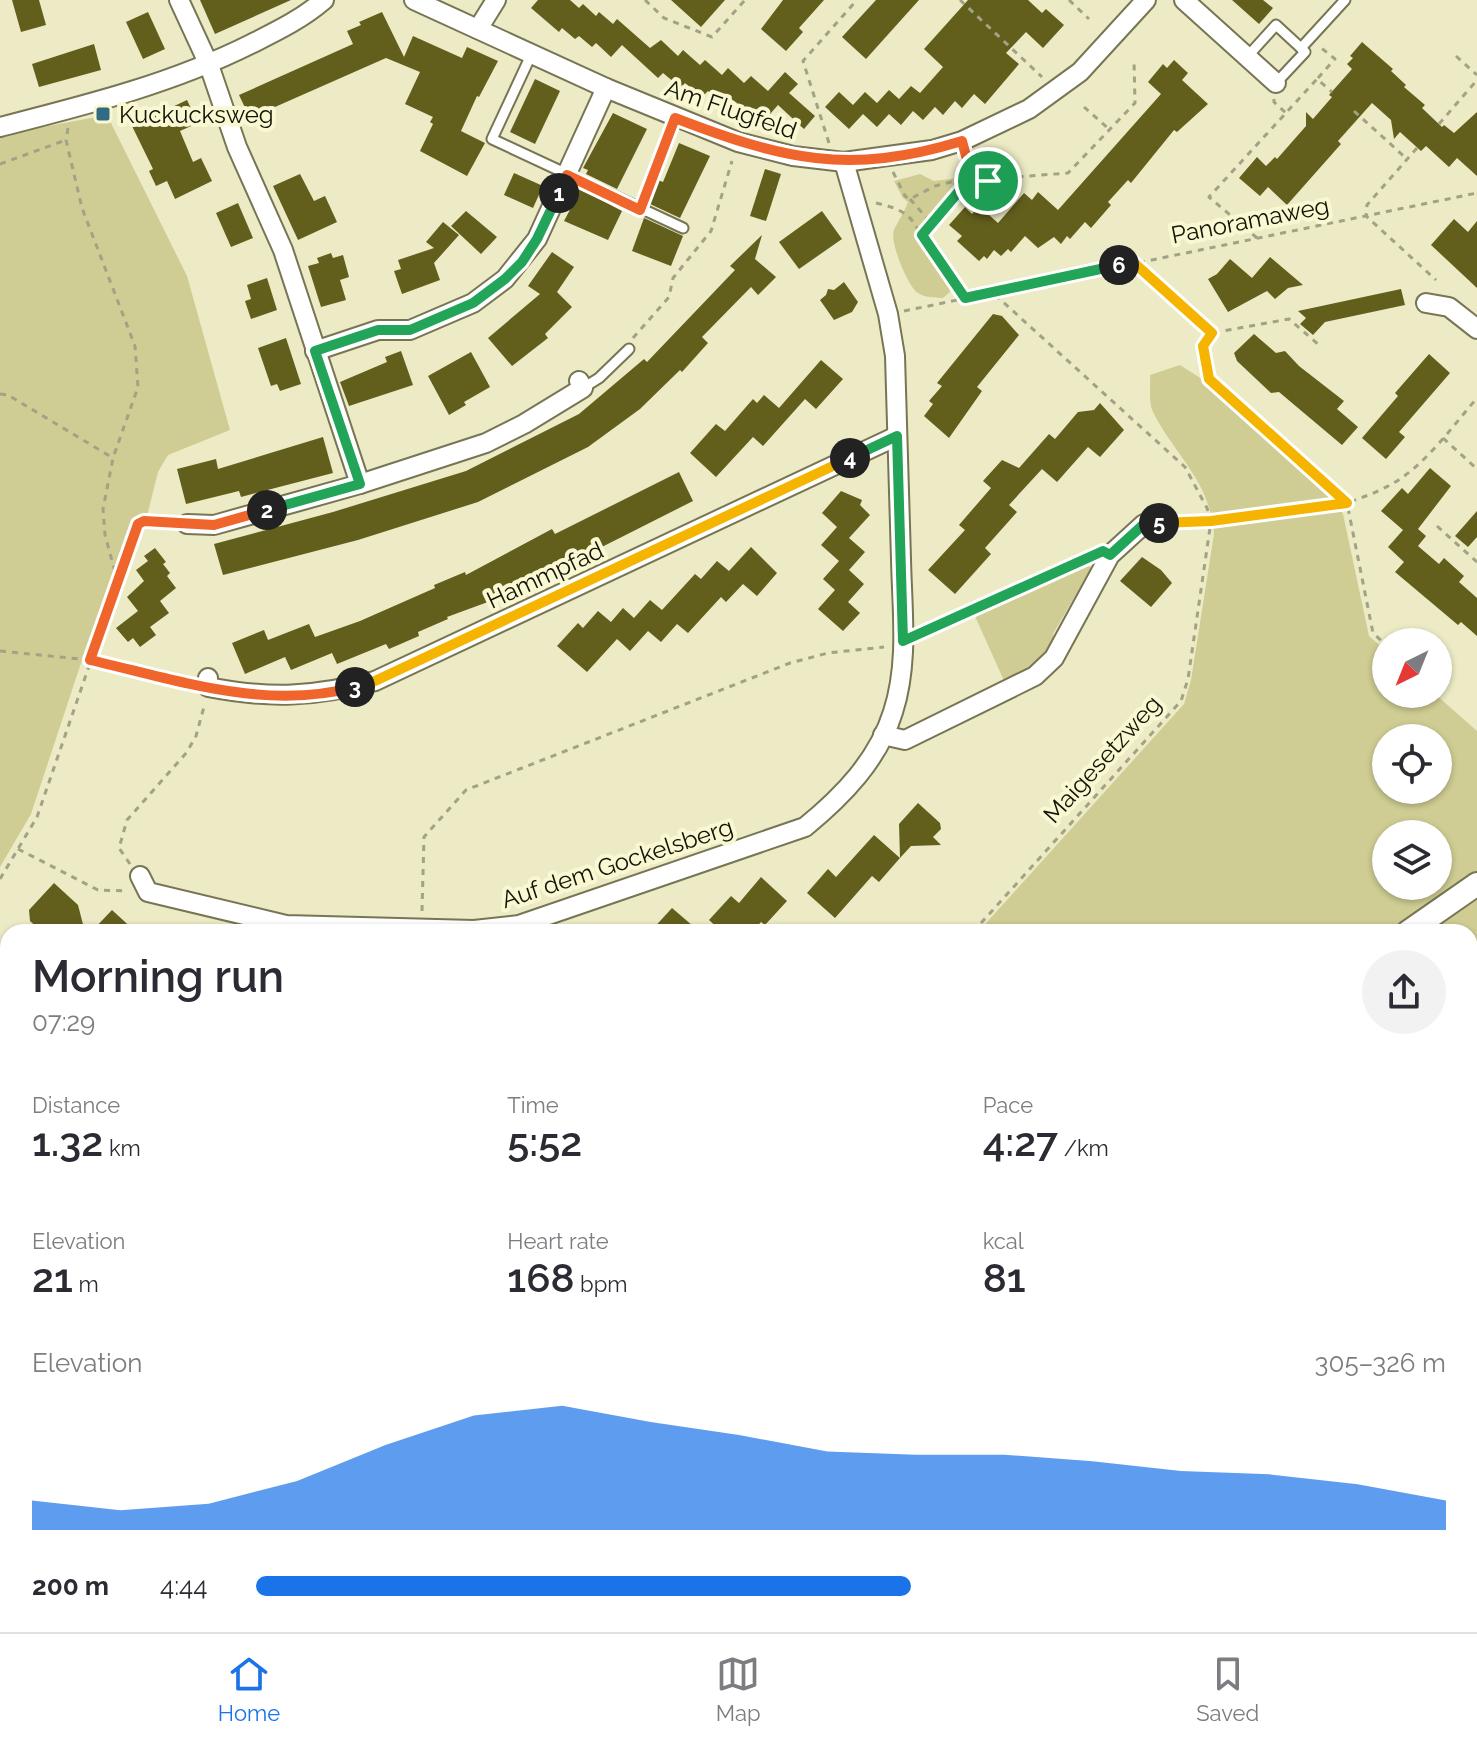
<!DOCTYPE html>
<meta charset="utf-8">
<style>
body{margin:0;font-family:Raleway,sans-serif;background:#f2f2f3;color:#2b2b33;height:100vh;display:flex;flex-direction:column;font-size:30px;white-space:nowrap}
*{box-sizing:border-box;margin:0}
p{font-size:26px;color:#7c7c81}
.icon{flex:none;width:44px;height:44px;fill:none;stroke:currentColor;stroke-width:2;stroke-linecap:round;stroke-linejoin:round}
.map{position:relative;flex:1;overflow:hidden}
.details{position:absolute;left:0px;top:924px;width:1478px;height:708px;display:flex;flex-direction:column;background:#fff;border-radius:24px 24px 0 0;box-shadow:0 2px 6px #0004}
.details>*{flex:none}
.needle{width:52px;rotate:223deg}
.buttons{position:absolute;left:1372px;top:628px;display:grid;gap:16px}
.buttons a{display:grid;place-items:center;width:80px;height:80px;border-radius:50%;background:#fff;box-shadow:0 2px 6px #0004;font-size:40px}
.pin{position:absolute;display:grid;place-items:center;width:68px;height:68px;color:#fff;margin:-34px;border:4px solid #fff;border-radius:50%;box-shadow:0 2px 8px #0007}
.km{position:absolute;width:40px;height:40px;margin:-20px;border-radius:50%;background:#222;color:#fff;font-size:22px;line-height:40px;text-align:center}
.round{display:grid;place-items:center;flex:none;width:84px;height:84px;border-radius:42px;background:#f2f2f3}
.headline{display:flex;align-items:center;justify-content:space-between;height:136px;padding:0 32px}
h1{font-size:44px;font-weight:600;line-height:60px}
.figures{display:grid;grid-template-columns:repeat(3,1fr);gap:12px;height:136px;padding:8px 32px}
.figures div{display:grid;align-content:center}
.figures b{font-size:40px;font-weight:600}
.figures small{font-size:22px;font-weight:400}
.figures p{font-size:22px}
.chart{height:224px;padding:16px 32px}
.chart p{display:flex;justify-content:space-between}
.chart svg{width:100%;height:144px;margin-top:8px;fill:#1a73e8;opacity:.7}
ul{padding:0 32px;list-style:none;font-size:26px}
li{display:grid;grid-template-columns:128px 96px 1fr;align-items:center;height:60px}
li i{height:20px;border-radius:10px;background:#1a73e8}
.dock{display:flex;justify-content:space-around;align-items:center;height:112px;border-top:2px solid #e1e1e2;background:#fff;font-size:22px;color:#7c7c81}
.dock a{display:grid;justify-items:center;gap:4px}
.dock .on{color:#1a73e8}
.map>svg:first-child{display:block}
.green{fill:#cfcd93;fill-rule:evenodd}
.building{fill:#625f1d}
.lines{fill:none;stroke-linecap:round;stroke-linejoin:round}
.service-casing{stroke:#777553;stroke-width:13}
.minor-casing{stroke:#777553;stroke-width:22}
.tertiary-casing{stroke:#777553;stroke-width:26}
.path{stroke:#a2a284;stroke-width:3;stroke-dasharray:6 6;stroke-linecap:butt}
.service{stroke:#fff;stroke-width:9}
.minor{stroke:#fff;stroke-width:18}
.tertiary{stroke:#fff;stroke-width:22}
.split-1-casing{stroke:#fff;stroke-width:16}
.split-2-casing{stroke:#fff;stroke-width:16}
.split-3-casing{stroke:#fff;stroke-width:16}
.split-4-casing{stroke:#fff;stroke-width:16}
.split-5-casing{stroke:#fff;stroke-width:16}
.split-6-casing{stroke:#fff;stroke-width:16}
.split-7-casing{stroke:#fff;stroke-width:16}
.split-1{stroke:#f0652b;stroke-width:10}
.split-2{stroke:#22a559;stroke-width:10}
.split-3{stroke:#f0652b;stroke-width:10}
.split-4{stroke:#f5b400;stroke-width:10}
.split-5{stroke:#22a559;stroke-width:10}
.split-6{stroke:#f5b400;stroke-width:10}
.split-7{stroke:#22a559;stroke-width:10}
.poi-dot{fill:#306b83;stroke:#f9f8d2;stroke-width:3}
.labels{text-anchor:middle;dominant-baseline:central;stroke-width:8;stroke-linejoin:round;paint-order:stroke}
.street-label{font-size:24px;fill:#131306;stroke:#f9f8d2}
.poi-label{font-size:24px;fill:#131306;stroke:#f9f8d2;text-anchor:start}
</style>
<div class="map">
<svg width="1477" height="1632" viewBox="0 0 1477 1632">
<rect width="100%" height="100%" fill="#ecebc5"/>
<g class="green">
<path d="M107 115 187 276 230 430 168 455 158 472 147 516 135 522 83 657 31 814 0 867V135Z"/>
<path d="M920 174 934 181 959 178V186L919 234 923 245 952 286 950 292 943 298C934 297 925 298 918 293 908 287 889 241 894 230 898 221 904 213 908 202L903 198 894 181Z"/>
<path d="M1180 365 1205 381 1332 497 1343 514 1369 636 1386 651V694H1435L1477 731V1121L1470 1115V932H978L1184 704 1191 680 1214 534C1210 480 1175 456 1153 412 1148 403 1151 386 1150 375ZM1386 738H1438V790H1386ZM1386 834H1438V886H1386Z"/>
<path d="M1087 562 1091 568 1053 634 1056 641 1032 671 1006 685 974 614Z"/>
<path d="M0 976 8 978V1624H913V1632H0Z"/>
<path d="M1477 1203V1632H1359L1358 1624H1470V1209Z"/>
</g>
<g class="building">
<path d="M12 0H39L46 25 21 32Z"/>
<path d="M200 0H291L215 34Z"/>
<path d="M538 0H570L579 8 583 4 596 16 599 12 613 24 617 19 650 48 661 40 678 56 683 50 700 65 705 60 722 75 728 68 744 83 751 76 768 91 785 72 798 84 789 93 815 116 804 129 778 105 763 122 730 98 725 104 708 91 702 97 685 83 681 88 663 73 658 78 622 45 611 57 596 43 592 47 579 36 575 39 562 28 559 32 531 8Z"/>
<path d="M671 0H725L701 27Z"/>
<path d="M783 0H824L799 28 803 32 786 51 761 29Z"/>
<path d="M876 0H919L866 59 842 37Z"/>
<path d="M968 0H1028L1042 13 1046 9 1064 25 1043 48 1026 32 1006 53 1019 64 985 104 974 94 962 108 955 101 943 115 935 107 923 120 913 111 901 125 889 114 877 127 863 114 849 129 825 107 839 92 853 105 865 92 877 103 889 90 899 99 911 86 920 93 943 67 924 49Z"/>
<path d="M1232 0H1263L1273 8 1259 24Z"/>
<path d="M148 12 165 49 143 59 126 22Z"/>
<path d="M382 12 404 57 413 36 462 58 467 47 498 61 479 97 477 96 461 131 485 143 467 176 420 151 433 124 430 122 433 117 405 104 420 72 386 58 250 118 239 95 353 44 347 31 361 25 359 22Z"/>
<path d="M1362 42 1393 69 1391 71 1406 85 1404 87 1425 105 1422 108 1442 127 1444 125 1454 133 1477 112V176L1457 158 1449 167 1426 146 1421 151 1400 132 1394 139 1391 120 1372 103 1338 141 1341 144 1287 205 1268 187 1260 196 1239 178 1257 157 1266 166 1275 157 1277 159 1306 126V112L1313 119 1332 97 1329 95 1352 69 1347 64 1353 58 1350 56Z"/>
<path d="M94 44 101 70 39 87 32 64Z"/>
<path d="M1174 60 1188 73 1182 80 1208 104 1177 132 1174 130 1131 183 1128 180 1108 202 1111 205 1091 228 1085 222 1070 239 1067 236 1061 244 1054 237 1038 248 1025 236 1011 252 1008 249 1001 256 994 250 987 259 984 256 979 261 957 241 962 236 949 225 965 207 972 214 979 206 998 223 1024 193 1032 200 1038 192 1058 210 1161 94 1148 82 1163 64 1167 68Z"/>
<path d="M535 79 560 91 535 144 510 132Z"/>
<path d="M187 100 198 123 180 131 193 162 201 158 212 181 175 199 167 181 156 186 149 171 153 169 132 126Z"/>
<path d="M613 113 647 129 617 189 586 174 588 170 583 168Z"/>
<path d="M679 143 710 156 680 218 650 204 658 180 663 182Z"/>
<path d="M765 169 781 174 766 221 750 216Z"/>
<path d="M514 173 543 186 533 208 504 195Z"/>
<path d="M300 174 314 201 325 196 337 222 298 240 273 186Z"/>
<path d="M579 188 622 211 608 240 564 221 572 206 566 204Z"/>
<path d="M238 203 253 238 231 247 216 213Z"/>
<path d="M466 211 497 237 481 254 451 226Z"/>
<path d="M822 211 842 239 799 269 779 242Z"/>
<path d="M644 218 683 236 671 266 632 251Z"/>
<path d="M1454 219 1468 232 1477 221V288L1431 245Z"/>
<path d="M443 222 459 235 434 263 440 280 402 294 394 271 401 269 398 260 434 248 426 242Z"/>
<path d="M762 235 755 259 776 277 758 295 751 287 702 337 708 343 682 372 680 370 640 409 588 447 478 502 358 540 223 575 214 544 333 512 466 471 579 414 644 359 647 362 735 270 730 266Z"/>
<path d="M552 252 574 267 557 292 572 307 545 334 548 338 512 366 488 338 540 294 528 286Z"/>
<path d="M331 253 333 258 343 255 349 277 340 280 346 300 321 307 308 266 319 263 317 258Z"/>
<path d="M1270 257 1303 285 1288 288 1275 299 1267 291 1228 312 1208 279 1217 274 1230 259 1252 278Z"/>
<path d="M267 278 277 310 251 319 245 301 251 299 247 285Z"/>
<path d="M844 282 858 302 852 312 834 320 820 300 826 295 828 289 834 290Z"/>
<path d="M1401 289 1405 305 1325 322 1313 335 1300 324 1306 318 1298 311Z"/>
<path d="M993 314 1002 316 1019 335 977 387 982 391 949 438 924 416 933 404 929 401 942 386 937 383Z"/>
<path d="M1254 334 1276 353 1285 351 1299 366 1344 401 1337 409 1358 427 1342 445 1279 392 1271 393 1237 361 1234 353Z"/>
<path d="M286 338 301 384 280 391 277 384 271 386 258 348Z"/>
<path d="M401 351 413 385 349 406 340 382 387 362 385 357Z"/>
<path d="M471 352 490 387 464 402 466 405 449 415 428 376Z"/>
<path d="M1429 354 1450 373 1399 432 1405 437 1386 459 1362 438 1398 396 1395 393Z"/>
<path d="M821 360 843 379 816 409 805 399 763 446 753 437 716 477 690 453 716 424 725 431 753 399 757 403 764 395 779 408Z"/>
<path d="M1100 403 1124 430 1100 457 1088 447 1057 482 1042 469 1009 505 1017 512 985 548 991 554 955 594 928 570 965 530 959 525 991 488 983 481 1002 460 1019 468 1049 434 1055 439 1078 412 1094 410Z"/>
<path d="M323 437 333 473 241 497 239 491 186 504 177 469 216 459 218 469Z"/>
<path d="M1430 468 1451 486 1418 529 1426 536 1418 546 1439 564 1444 558 1464 576 1459 582 1477 598V636L1461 622 1458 625 1395 572 1404 562 1388 547 1403 530 1381 511 1402 488 1408 494Z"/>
<path d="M679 472 693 501 582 557 580 552 542 570 543 572 518 584 520 587 496 599 447 617 448 619 418 632 419 636 389 649 386 644 337 664 332 653 291 670 285 657 245 674 232 643 264 630 268 640 309 624 315 637 360 621 435 588 434 585 465 572 466 575 552 529 555 534Z"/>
<path d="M841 491 862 500 860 505 870 515 849 538 865 552 849 570 864 584 848 602 860 613 843 631 818 609 835 590 823 579 839 561 821 545 837 527 822 513Z"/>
<path d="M1477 511V537L1468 547 1455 536Z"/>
<path d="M751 547 777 573 757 596 743 584 726 602 721 597 688 633 677 624 661 642 648 631 630 651 617 639 587 672 557 646 578 623 583 628 598 611 611 622 623 608 634 618 650 600 662 610 695 574 701 579 717 561 729 571Z"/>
<path d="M155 548 166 562 163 564 170 573 167 576 176 588 160 601 169 613 150 627 156 635 140 647 133 638 128 642 116 628 138 611 127 597 144 581 136 570 148 561 144 556Z"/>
<path d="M1142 557 1161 570 1172 583 1151 607 1120 581Z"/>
<path d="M918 803 940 823 941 829 933 837 941 845 911 846 900 858 899 824Z"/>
<path d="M874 835 900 858 879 882 872 876 835 918 807 893 828 869 836 877Z"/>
<path d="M761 877 787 901 765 925 761 922 752 932H722L709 920 731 896 739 903Z"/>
<path d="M54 883 78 905 85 932H42L30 921 29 910Z"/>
<path d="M672 908 700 932H650Z"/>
<path d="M112 910 136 932H91Z"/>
</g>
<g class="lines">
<defs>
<g id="service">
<path d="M1301 48 1345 0"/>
<path d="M532 53 492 139 683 228"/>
<path d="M1247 57 1276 25 1301 48 1305 52 1276 83"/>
<path d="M583 388 599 378 629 349"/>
<path d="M0 969 8 971"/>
<path d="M0 1364 8 1372"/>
<path d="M512 1624 521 1632"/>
</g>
<g id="minor">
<path d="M179 0 209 65 237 147 283 250 360 484"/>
<path d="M414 0 606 88 738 142 793 156 844 162 932 150 962 141 1029 109 1080 72 1146 0"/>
<path d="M1184 0 1276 83"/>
<path d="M478 29 496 0"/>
<path d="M0 127C86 105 171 84 251 44 277 31 302 19 324 0"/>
<path d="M1426 303 1449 307 1477 329"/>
<path d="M315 351 378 330H410L473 303 505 279 537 239 606 88"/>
<path d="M187 524 214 525 360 484 486 443 524 424 583 388 579 381"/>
<path d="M208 678V687C270 699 314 697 375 681L897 436"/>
<path d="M883 735 905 740 1035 676 1054 658 1110 555 1144 524"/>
<path d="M140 876 148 892 286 925 474 930 519 925 805 827C843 796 878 760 893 712 909 663 902 609 901 559 899 491 897 424 895 356L888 314 844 162"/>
<path d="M1213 1632 1216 1624"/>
</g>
<g id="tertiary">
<path d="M1408 932 1477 884"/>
<path d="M994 1632 995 1624"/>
</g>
</defs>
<use href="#service" class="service-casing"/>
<use href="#minor" class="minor-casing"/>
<use href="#tertiary" class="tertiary-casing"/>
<g class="path">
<path d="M645 0 664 18 712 37 745 0"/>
<path d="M960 0 1042 77"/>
<path d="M1069 0 1089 19"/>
<path d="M1456 56 1477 75"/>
<path d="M1318 78 1335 59 1320 47"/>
<path d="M1274 99V102L1286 113"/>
<path d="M1084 107 1110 130"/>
<path d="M1354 111 1407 159"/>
<path d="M1439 124 1477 80"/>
<path d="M68 128 66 140 82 208 135 346 138 387 113 458 103 509 105 535 117 579"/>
<path d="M829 143 803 61 857 0"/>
<path d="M1417 148 1367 205 1366 216 1436 280"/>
<path d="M969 159 988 180"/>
<path d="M998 159 1008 169 1009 179"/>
<path d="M0 164 66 140"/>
<path d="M893 172 905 196 910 199 935 186 951 182 1068 173 1135 103 1134 60"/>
<path d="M645 196 669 132"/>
<path d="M910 199 932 224"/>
<path d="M876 203C922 213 911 227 934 257 945 271 957 282 965 298"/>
<path d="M922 235 966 183"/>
<path d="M1257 238 1209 197 1317 79 1332 92"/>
<path d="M1133 262 1212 333 1289 319 1319 345"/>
<path d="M904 311 1477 193"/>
<path d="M1212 333 1203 346 1209 379 1347 503 1373 633 1386 645"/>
<path d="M633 338 669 297 673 278 711 231 732 161"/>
<path d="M0 394 8 395 113 458"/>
<path d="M1443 438 1477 469"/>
<path d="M1160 523C1230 521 1328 519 1390 485 1425 466 1451 428 1477 398"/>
<path d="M1437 526 1477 562"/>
<path d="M921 633 1089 557"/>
<path d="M0 651 90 660 189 683"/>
<path d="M18 849 98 890 128 891"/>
<path d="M130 864 119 848 127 820 187 752 196 736 205 703"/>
<path d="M0 879 37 817 138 524 144 521 171 523"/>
<path d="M422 911 424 837 466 790 790 663 828 653 884 647"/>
<path d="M973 932 1181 701 1188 679 1211 521 1207 508 1185 467 992 292"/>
<path d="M0 1544 8 1547"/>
<path d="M1470 1567 1477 1566"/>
<path d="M310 1624 311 1632"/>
</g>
<use href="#service" class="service"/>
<use href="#minor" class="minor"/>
<use href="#tertiary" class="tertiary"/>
</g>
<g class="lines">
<defs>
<path id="split-1" d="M559 193 567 175 640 210 675 118C782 159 848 176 962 141L966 156 988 181"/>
<path id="split-2" d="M267 510 360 484 315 351 378 330H410L473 303 505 279 522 262 537 239 559 193"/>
<path id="split-3" d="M267 510 214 525 144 521 138 524 90 660C177 680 266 711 355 687"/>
<path id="split-4" d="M355 687 375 681 850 458"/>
<path id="split-5" d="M850 458 897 436 903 641 1103 551 1110 555 1144 524 1159 523"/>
<path id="split-6" d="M1119 265 1133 262 1212 333 1203 346 1209 379 1347 503 1211 521 1159 523"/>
<path id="split-7" d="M988 181 966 183 922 235 965 298 1119 265"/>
</defs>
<use href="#split-1" class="split-1-casing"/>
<use href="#split-2" class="split-2-casing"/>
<use href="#split-3" class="split-3-casing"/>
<use href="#split-4" class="split-4-casing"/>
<use href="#split-5" class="split-5-casing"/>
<use href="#split-6" class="split-6-casing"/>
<use href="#split-7" class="split-7-casing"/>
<use href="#split-1" class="split-1"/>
<use href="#split-2" class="split-2"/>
<use href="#split-3" class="split-3"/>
<use href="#split-4" class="split-4"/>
<use href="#split-5" class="split-5"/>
<use href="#split-6" class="split-6"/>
<use href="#split-7" class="split-7"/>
</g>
<rect class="poi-dot" x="95" y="106" width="16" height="16" rx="4"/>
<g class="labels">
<g class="street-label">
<text transform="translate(731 109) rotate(19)">Am Flugfeld</text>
<text transform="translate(1250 220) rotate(-11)">Panoramaweg</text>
<text transform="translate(545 575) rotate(-25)">Hammpfad</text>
<text transform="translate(1102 759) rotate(-48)">Maigesetzweg</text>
<text transform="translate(617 863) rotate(-18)">Auf dem Gockelsberg</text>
</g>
<g class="poi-label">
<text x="119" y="114">Kuckucksweg</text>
</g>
</g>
</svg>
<div class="buttons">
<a><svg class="needle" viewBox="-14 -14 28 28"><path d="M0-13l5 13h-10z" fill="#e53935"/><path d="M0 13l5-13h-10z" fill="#7c7c81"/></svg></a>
<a><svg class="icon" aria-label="locate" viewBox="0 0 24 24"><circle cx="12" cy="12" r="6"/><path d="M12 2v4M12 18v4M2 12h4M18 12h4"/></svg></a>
<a><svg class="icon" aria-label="layers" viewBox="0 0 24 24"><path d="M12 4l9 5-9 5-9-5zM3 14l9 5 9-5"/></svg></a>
</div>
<div class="pin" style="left:988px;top:181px;background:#1e9e55"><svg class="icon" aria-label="arrive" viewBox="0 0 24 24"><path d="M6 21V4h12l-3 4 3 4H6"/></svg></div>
<b class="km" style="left:559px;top:193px">1</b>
<b class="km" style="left:267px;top:510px">2</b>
<b class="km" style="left:355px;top:687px">3</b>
<b class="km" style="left:850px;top:458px">4</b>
<b class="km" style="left:1159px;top:523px">5</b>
<b class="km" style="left:1119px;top:265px">6</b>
<section class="details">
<div class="headline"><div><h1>Morning run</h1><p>07:29</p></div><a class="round"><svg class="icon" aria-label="share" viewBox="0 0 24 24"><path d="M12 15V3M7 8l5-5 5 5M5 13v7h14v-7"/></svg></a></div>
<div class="figures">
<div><p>Distance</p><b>1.32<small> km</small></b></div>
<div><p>Time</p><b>5:52</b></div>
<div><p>Pace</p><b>4:27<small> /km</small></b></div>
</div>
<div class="figures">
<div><p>Elevation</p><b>21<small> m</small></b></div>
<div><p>Heart rate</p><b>168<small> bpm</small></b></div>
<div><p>kcal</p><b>81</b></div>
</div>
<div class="chart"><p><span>Elevation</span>305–326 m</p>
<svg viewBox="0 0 160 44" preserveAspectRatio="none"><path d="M0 44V35L10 38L20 36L30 29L40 18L50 9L60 6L70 11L80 15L90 20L100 21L110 21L120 23L130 26L140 27L150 30L160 35V44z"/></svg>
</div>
<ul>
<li><b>200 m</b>4:44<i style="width:55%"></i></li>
</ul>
</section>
</div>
<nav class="dock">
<a class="on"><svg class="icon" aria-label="home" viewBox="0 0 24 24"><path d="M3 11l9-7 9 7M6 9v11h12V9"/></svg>Home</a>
<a><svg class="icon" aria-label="map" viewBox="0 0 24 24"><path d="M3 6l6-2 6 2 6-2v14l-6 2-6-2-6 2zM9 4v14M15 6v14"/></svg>Map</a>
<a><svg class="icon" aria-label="saved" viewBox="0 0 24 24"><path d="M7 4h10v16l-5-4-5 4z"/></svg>Saved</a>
</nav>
